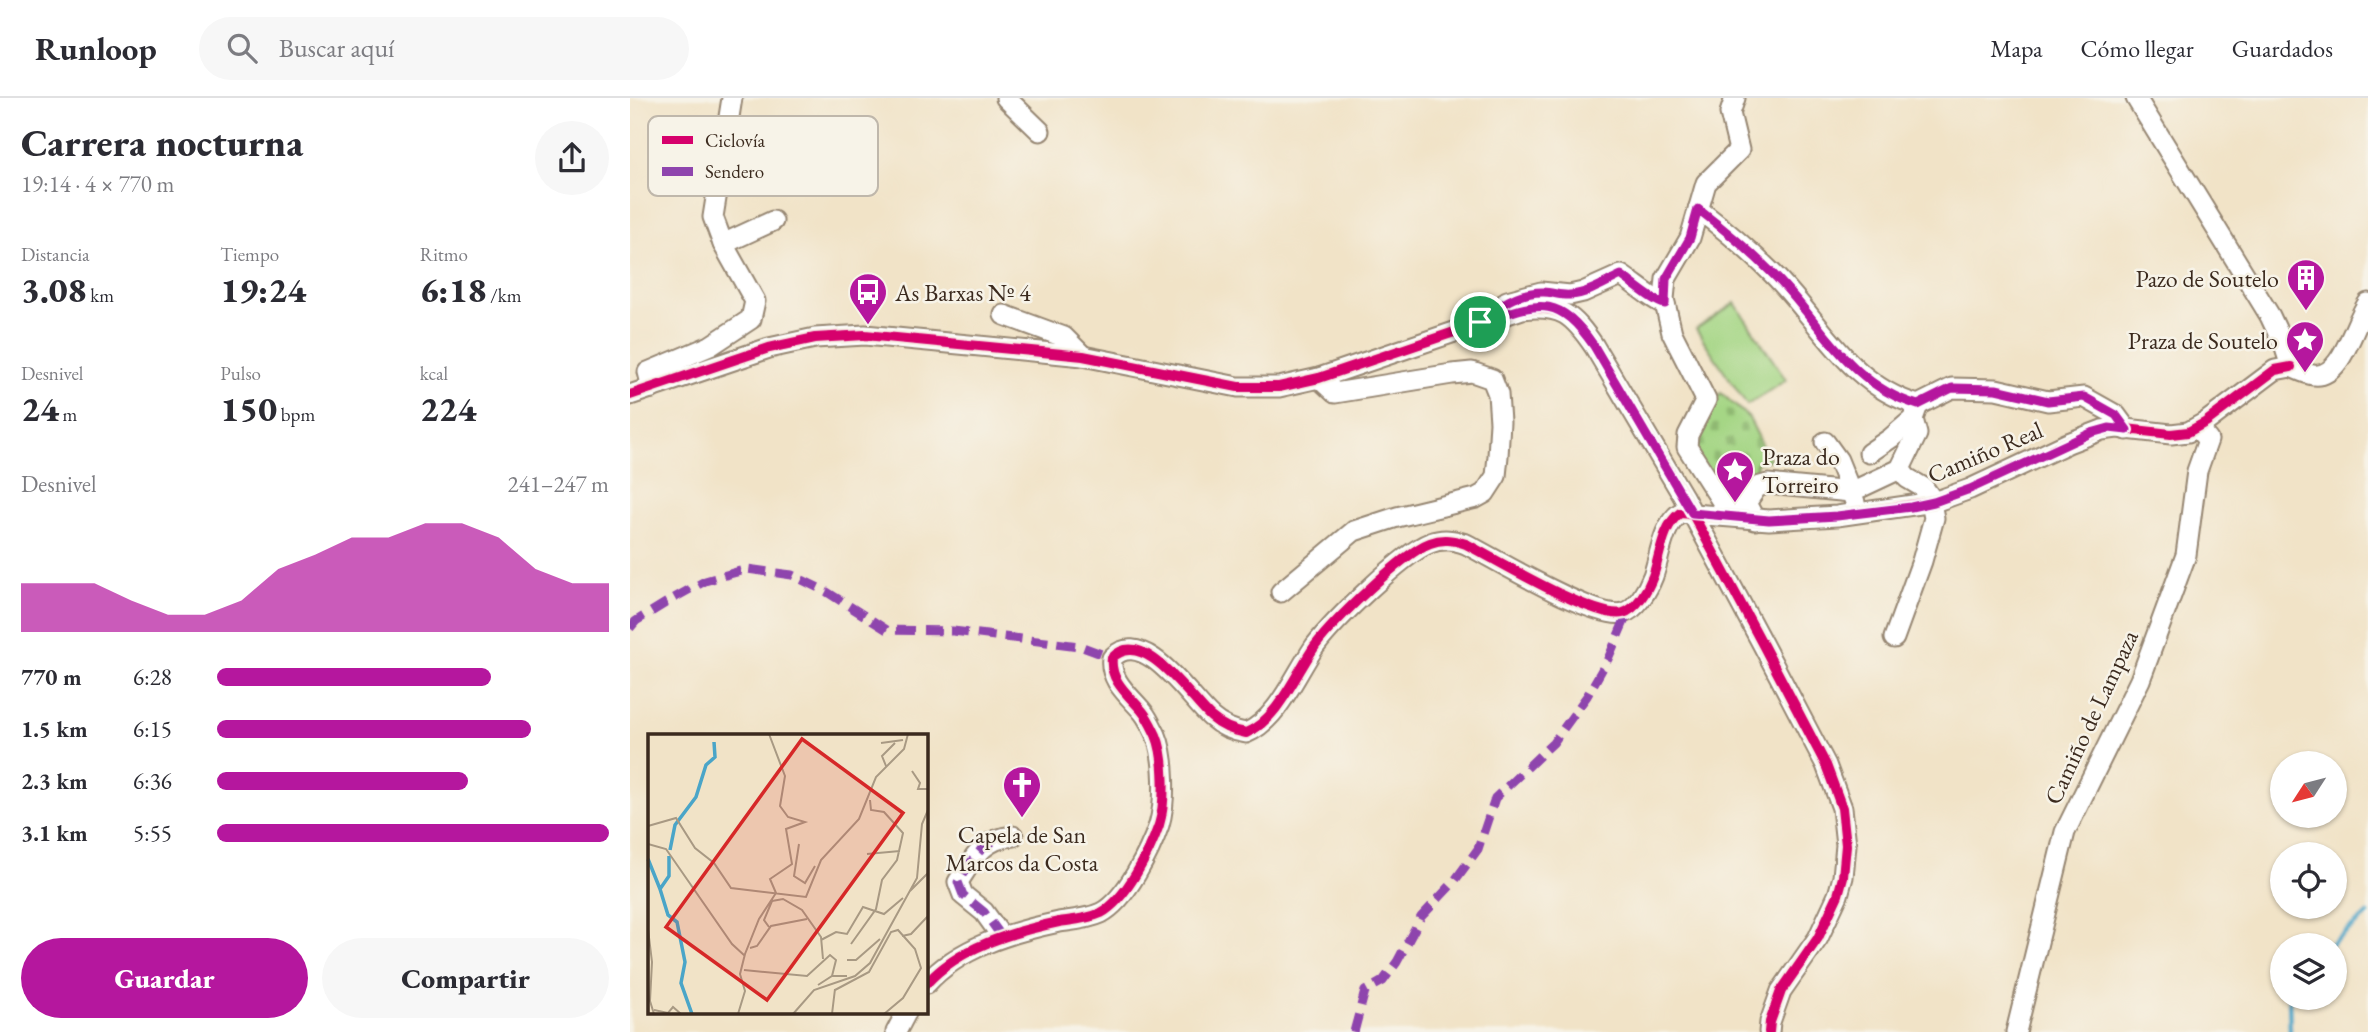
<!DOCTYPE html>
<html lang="es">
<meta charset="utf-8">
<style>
body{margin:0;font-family:"EB Garamond",serif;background:#f7f7f7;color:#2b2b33;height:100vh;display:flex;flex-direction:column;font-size:26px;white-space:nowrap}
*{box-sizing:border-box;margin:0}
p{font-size:23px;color:#7c7c81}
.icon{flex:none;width:38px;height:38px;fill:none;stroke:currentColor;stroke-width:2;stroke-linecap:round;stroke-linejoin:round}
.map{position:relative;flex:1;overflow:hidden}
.drawer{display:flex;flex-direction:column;background:#fff;width:630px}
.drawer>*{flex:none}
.needle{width:46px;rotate:234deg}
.buttons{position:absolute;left:1640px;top:653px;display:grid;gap:14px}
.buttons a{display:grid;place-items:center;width:77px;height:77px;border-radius:50%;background:#fff;box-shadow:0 2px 5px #0004;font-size:35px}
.pin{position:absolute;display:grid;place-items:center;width:60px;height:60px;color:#fff;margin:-30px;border:4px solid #fff;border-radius:50%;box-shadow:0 2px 7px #0007}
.round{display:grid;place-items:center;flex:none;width:74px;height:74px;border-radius:37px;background:#f7f7f7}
.overview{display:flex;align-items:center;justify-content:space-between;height:119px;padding:0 21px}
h1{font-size:38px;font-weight:800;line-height:52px}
.metrics{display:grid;grid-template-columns:repeat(3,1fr);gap:10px;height:119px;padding:7px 21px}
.metrics div{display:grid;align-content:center}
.metrics b{font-size:35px;font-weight:800}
.metrics small{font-size:19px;font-weight:400}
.metrics p{font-size:19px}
.chart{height:196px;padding:14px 21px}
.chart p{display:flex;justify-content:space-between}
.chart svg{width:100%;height:126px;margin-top:7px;fill:#b5179e;opacity:.7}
.cta{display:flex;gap:14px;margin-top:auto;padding:14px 21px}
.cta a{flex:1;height:80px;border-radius:42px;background:#b5179e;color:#fff;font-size:28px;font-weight:800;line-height:80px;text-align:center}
.cta a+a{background:#f7f7f7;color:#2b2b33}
ul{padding:0 21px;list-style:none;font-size:23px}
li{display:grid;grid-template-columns:112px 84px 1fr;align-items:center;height:52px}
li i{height:18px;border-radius:9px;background:#b5179e}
header{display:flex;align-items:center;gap:42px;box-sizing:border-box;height:98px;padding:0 35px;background:#fff;border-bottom:2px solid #e1e1e2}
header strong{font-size:33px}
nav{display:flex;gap:38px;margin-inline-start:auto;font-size:24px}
.search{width:490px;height:63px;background:#f7f7f7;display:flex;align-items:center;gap:18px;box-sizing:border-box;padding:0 24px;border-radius:38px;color:#7c7c81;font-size:26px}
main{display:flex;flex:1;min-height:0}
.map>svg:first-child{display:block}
.grass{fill:#a5d685;stroke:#708052;stroke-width:2}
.cemetery{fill:url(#cemetery-stones);stroke:#708052;stroke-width:2}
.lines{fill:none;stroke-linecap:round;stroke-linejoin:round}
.stream{stroke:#4aa5c8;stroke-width:4.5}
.minor-casing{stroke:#968672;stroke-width:23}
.minor{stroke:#fff;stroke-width:19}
.quiet{stroke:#8e44ad;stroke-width:9;stroke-dasharray:18 9;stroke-linecap:butt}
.cycleway-casing{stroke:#f7f3e8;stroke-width:15}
.cycleway{stroke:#d6006c;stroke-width:10}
.route-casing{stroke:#fff;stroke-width:14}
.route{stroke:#b5179e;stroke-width:9}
.labels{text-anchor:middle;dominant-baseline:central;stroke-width:5;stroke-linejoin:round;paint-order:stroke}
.poi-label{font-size:24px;fill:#3b2a1e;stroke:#f7f3e8;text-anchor:end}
.street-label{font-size:24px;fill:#3b2a1e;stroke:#f7f3e8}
.inset-river{fill:none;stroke:#4aa5c8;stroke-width:3.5}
.inset-road{fill:none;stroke:#a89983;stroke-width:2}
.view{fill:#d62828;fill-opacity:0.15;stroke:#d62828;stroke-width:3.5}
.inset-edge{fill:none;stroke:#3b2a1e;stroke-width:3.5}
.key{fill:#f7f3e8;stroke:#bfb7ab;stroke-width:2}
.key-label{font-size:19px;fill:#3b2a1e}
</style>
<header>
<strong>Runloop</strong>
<div class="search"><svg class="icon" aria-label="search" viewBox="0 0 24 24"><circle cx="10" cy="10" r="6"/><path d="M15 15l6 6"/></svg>Buscar aquí</div>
<nav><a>Mapa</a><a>Cómo llegar</a><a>Guardados</a></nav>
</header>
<main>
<section class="drawer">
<div class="overview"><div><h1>Carrera nocturna</h1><p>19:14 · 4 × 770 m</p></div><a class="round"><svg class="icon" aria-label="share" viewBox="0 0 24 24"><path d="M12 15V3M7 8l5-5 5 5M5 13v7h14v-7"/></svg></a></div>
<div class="metrics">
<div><p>Distancia</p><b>3.08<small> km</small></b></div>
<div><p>Tiempo</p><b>19:24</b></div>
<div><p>Ritmo</p><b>6:18<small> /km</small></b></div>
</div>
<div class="metrics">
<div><p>Desnivel</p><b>24<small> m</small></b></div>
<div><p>Pulso</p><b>150<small> bpm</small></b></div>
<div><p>kcal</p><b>224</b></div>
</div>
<div class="chart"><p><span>Desnivel</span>241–247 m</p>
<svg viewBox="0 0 160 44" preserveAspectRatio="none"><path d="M0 44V27L10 27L20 27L30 33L40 38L50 38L60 33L70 22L80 17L90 11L100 11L110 6L120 6L130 11L140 22L150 27L160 27V44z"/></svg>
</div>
<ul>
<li><b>770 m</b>6:28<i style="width:70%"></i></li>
<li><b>1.5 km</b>6:15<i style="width:80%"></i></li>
<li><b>2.3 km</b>6:36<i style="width:64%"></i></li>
<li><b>3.1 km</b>5:55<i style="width:100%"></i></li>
</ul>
<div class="cta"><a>Guardar</a><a>Compartir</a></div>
</section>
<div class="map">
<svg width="1738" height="934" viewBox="0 0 1738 934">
<defs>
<pattern id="cemetery-stones" width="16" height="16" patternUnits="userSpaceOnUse" patternTransform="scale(1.75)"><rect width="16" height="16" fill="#a5d685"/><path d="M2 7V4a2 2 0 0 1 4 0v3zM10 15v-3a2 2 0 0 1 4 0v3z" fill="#8fb872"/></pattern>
</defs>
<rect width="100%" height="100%" fill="#f7f3e8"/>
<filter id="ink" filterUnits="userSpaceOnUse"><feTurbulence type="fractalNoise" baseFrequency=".0143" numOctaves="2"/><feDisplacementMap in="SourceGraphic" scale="14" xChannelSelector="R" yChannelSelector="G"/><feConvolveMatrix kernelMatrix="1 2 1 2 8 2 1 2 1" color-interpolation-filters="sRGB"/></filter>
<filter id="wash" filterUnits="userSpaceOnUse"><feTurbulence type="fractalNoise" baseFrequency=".00686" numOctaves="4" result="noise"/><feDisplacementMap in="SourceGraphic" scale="28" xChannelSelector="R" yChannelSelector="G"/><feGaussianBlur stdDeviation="1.57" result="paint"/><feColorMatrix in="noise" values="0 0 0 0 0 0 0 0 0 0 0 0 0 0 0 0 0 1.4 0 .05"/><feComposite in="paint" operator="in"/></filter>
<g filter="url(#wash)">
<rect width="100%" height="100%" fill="#f1e3c7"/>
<path class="grass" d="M1105 205 1156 282 1117 307 1066 231Z"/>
<path class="cemetery" d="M1091 295 1119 320 1140 362 1126 365 1128 376 1092 399 1063 353 1073 314Z"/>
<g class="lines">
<g class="stream">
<path d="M1700 847 1738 816"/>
<path d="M1659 900 1660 934"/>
</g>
</g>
</g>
<g filter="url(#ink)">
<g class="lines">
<defs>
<g id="minor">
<path d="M376 0 410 33"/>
<path d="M1105 0 1100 15 1109 52 1076 85 1060 140 1036 181 1034 201 1042 235 1076 302 1058 337 1057 349 1091 402 1116 405 1125 422"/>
<path d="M1506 0 1640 218 1655 250 1661 269"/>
<path d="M1068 111C1094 131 1119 152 1142 175 1190 222 1218 287 1288 307L1322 290 1366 291 1418 303 1454 299 1486 317 1497 332"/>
<path d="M93 146 143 123"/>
<path d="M877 203 911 194 940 197 953 194 991 177C1001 183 1027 205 1035 206"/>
<path d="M374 217 434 239 453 258"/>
<path d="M1661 269C1668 272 1676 276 1683 277 1712 282 1724 224 1738 205"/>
<path d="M22 290 18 274 80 248 121 221 125 203 93 146 83 119 102 0"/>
<path d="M0 297 139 250 185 240 235 237 453 258 608 289H649L689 280 892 211C931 206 943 217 964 248L1053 398 1133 547 1196 667 1212 710 1216 747 1213 779 1208 797 1188 840 1151 893 1140 924 1139 934"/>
<path d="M1195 344 1208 362 1225 404"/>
<path d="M1239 355 1261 340 1283 321"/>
<path d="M1270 371 1277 380 1294 390 1304 404"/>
<path d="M1116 405 1127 389 1138 386 1221 394 1270 371 1287 336 1283 321 1288 307"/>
<path d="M651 494 724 433 767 419 846 400 855 395 866 378 868 358 870 324 868 296 862 281 842 274 822 276 705 295 689 280"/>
<path d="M1264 540 1292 463 1304 420 1301 405"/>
<path d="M372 839 354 814 333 797 328 784C344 760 352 741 383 738"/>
<path d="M296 886C329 849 382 834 429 824 443 822 458 821 471 815 496 802 520 753 529 727 536 704 535 658 526 637 522 629 518 620 513 614 500 598 479 583 482 560 514 527 561 602 581 619 591 628 604 633 616 635 648 622 666 575 685 548 704 523 773 455 800 445 813 440 824 442 836 446 865 461 966 522 993 515 1007 511 1018 491 1023 478 1030 459 1032 428 1050 415L1139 422 1207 418 1304 404 1340 391 1438 345 1472 332 1487 330 1541 336 1558 334 1576 324 1645 272 1661 269"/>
<path d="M266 934 276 915"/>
<path d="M1386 934 1435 734 1510 582 1556 457 1567 373 1578 342 1567 330"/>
</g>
</defs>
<use href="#minor" class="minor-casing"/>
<use href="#minor" class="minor"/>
<g class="quiet">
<path d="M0 530 6 523 44 500 75 483 117 471 162 477 197 494 257 532 323 533 450 548 482 560"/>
<path d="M372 839 354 814 333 797 328 784C344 760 352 741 383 738"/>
<path d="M724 934 735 893 753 883 767 864 791 819 823 785 848 751 865 700 923 645 957 598 978 561 999 512"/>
</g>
<defs>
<g id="cycleway">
<path d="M0 297 139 250 185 240 235 237 453 258 608 289H649L689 280 892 211C931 206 943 217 964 248L1053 398 1133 547 1196 667 1212 710 1216 747 1213 779 1208 797 1188 840 1151 893 1140 924 1139 934"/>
<path d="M296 886C329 849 382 834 429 824 443 822 458 821 471 815 496 802 520 753 529 727 536 704 535 658 526 637 522 629 518 620 513 614 500 598 479 583 482 560 514 527 561 602 581 619 591 628 604 633 616 635 648 622 666 575 685 548 704 523 773 455 800 445 813 440 824 442 836 446 865 461 966 522 993 515 1007 511 1018 491 1023 478 1030 459 1032 428 1050 415L1139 422 1207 418 1304 404 1340 391 1438 345 1472 332 1487 330 1541 336 1558 334 1576 324 1645 272 1661 269"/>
</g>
</defs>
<use href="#cycleway" class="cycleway-casing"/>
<use href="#cycleway" class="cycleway"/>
</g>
</g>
<g class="lines" filter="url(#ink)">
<defs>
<path id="route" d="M1068 111C1094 131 1119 152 1142 175 1191 223 1217 286 1288 307L1322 290 1366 291 1418 303 1454 299 1486 317 1497 332 1479 330 1461 335 1340 391 1304 404 1281 409 1207 418 1139 422 1062 415 964 248C926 193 907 206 850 224 869 207 887 194 913 194 922 194 931 198 940 197 958 196 976 184 991 177 1001 184 1025 205 1035 206L1036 181 1060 140Z"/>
</defs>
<use href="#route" class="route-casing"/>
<use href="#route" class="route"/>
</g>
<defs>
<symbol id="building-pin" viewBox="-11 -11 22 30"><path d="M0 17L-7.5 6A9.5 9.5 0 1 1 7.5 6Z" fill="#b5179e" stroke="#f7f3e8"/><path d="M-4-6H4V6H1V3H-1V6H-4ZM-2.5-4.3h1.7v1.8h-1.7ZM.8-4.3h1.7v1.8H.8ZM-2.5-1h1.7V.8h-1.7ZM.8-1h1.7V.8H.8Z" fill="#fff"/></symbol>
<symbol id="bus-pin" viewBox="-11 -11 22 30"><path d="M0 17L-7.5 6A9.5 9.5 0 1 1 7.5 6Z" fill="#b5179e" stroke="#f7f3e8"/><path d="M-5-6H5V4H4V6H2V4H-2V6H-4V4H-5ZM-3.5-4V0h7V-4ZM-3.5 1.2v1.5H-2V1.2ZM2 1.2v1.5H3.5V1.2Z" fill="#fff"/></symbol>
<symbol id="sight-pin" viewBox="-11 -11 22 30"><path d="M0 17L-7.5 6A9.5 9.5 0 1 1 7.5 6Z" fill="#b5179e" stroke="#f7f3e8"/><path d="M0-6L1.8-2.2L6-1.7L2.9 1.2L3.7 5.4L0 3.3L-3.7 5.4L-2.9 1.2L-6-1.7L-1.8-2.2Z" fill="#fff"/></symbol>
<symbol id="church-pin" viewBox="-11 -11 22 30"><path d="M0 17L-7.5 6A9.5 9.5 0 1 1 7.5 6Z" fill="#b5179e" stroke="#f7f3e8"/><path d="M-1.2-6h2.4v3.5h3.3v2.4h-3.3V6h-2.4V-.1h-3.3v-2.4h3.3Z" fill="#fff"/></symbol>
</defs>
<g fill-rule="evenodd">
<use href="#building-pin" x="1654" y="158" width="44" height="60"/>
<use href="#bus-pin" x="216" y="172" width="44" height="60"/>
<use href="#sight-pin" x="1653" y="220" width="44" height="60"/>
<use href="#sight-pin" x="1083" y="350" width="44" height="60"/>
<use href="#church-pin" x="370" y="665" width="44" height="60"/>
</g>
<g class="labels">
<g class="poi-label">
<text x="1649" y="180">Pazo de Soutelo</text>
<text x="265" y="194" text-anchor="start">As Barxas Nº 4</text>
<text x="1648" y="242">Praza de Soutelo</text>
<text x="1132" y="358" text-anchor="start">Praza do<tspan x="1132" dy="28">Torreiro</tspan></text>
<text x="392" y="736" text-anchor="middle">Capela de San<tspan x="392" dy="28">Marcos da Costa</tspan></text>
</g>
<g class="street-label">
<text transform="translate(1355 354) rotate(-23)">Camiño Real</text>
<text transform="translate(1461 619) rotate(-65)">Camiño de Lampaza</text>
</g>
</g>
<g transform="translate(18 636)">
<rect width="280" height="280" fill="#f1e3c7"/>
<path class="inset-river" d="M22 116 27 91 48 63 58 31 67 23 66 8M21 122V142L12 155 20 181 29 188 37 228 33 249 44 280M0 125 12 155"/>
<path class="inset-road" d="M233 9 255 6M238 32 234 22 247 9M264 37 272 49 270 55H280M0 92 28 84 47 114 66 129 83 154 158 163 173 126 211 85 228 43 256 15 260 0M0 110 18 115 84 210 97 222M151 110 146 142 157 149 167 132M219 120 252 117M262 157 280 139M124 167 135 165 154 176 173 203 175 225M121 193 116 186 124 167M0 195 4 228 2 267 6 280M254 202 263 200 280 182M173 206 188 198 199 200 215 173 236 180 255 164M203 210 228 175 234 146 249 126 255 99 236 78 223 76 222 66M102 214 109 212 123 192 159 185M199 226H208L232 205M96 236 159 242 182 221 188 226 184 242M170 251 184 242H199M187 256 221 238 243 198 250 196 267 215 273 234 255 264 236 280M6 276 20 279 25 273 33 280M90 280 97 257 92 240 97 220 111 185 128 159 122 145 144 130 138 95 157 88 140 83 132 72 137 42 121 0M145 280 166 256 207 242 222 229 269 144 274 90 280 76M184 280 187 255"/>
<path class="view" d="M154 5 255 79 119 266 18 193Z"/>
<rect width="280" height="280" class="inset-edge"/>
</g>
<rect x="18" y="18" width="230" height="80" rx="10" class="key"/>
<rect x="32" y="38" width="31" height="8" fill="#d6006c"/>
<rect x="32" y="69" width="31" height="9" fill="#8e44ad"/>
<g class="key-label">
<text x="75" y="49">Ciclovía</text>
<text x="75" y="80">Sendero</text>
</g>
</svg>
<div class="buttons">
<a><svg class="needle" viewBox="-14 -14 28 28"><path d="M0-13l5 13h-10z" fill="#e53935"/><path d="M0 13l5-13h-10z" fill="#7c7c81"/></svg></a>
<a><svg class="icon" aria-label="locate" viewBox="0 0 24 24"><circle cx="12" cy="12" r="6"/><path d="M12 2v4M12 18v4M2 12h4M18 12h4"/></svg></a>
<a><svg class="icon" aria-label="layers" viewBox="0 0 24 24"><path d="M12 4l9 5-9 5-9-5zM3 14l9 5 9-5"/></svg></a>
</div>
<div class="pin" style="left:850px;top:224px;background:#1e9e55"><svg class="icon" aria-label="arrive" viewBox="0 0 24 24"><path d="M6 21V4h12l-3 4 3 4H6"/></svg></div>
</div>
</main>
